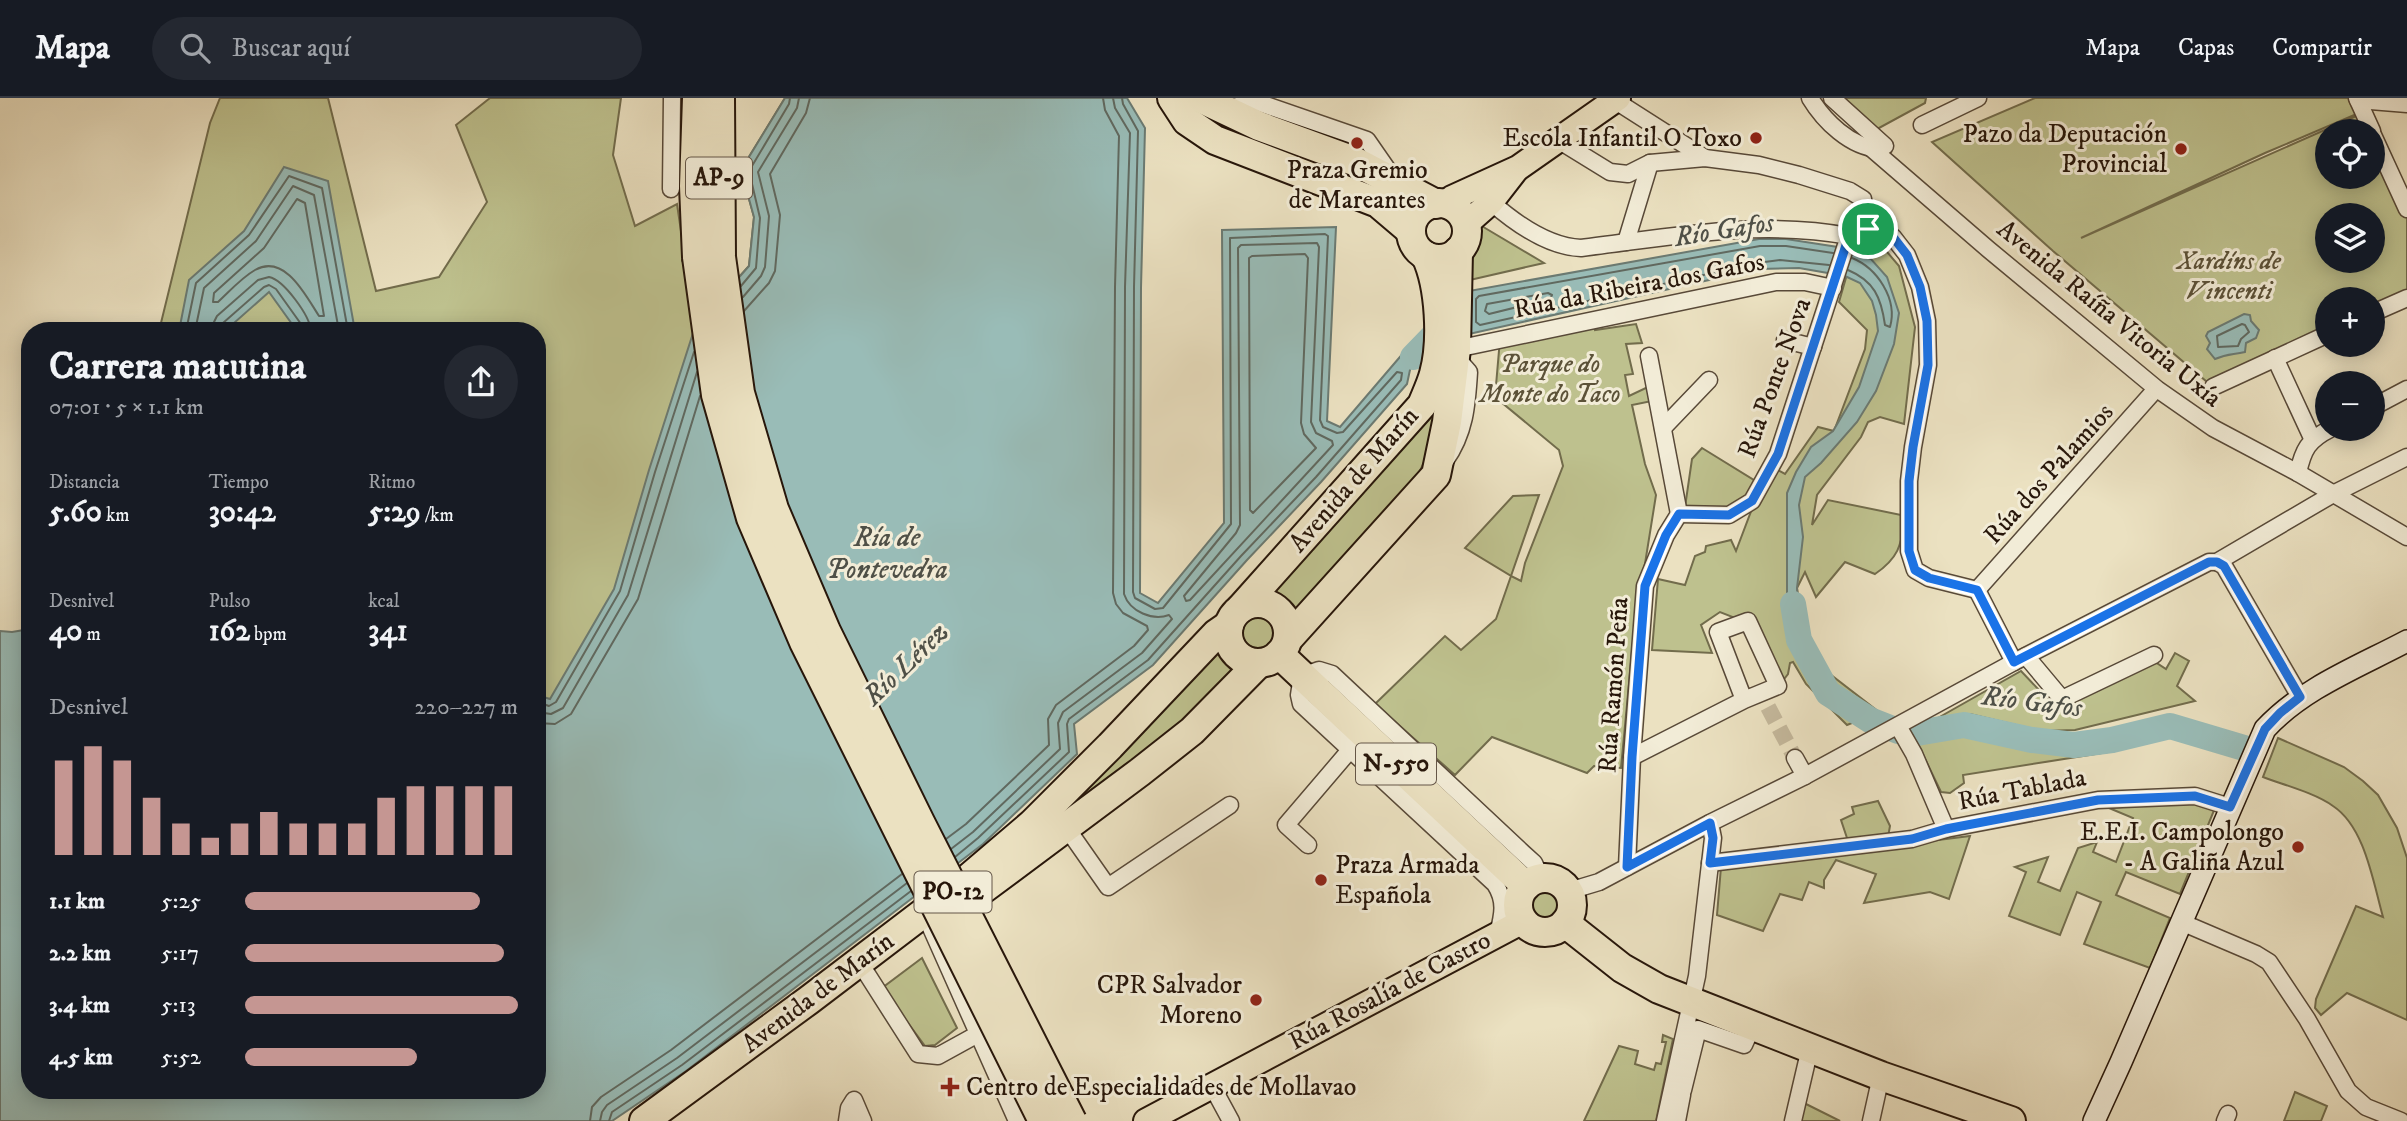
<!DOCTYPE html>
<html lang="es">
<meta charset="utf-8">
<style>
body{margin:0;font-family:"IM FELL DW Pica",serif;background:#242831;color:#f1f3f6;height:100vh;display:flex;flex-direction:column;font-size:26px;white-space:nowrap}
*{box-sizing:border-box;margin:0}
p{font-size:23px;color:#9ea1a6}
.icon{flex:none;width:38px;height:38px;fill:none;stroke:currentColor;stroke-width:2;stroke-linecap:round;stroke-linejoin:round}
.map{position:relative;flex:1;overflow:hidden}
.side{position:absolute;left:21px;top:224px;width:525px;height:777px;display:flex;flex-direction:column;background:#171b24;border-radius:28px;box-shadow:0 4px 18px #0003}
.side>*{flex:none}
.buttons{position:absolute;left:2315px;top:21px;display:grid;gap:14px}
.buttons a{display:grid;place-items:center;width:70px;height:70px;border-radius:50%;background:#171b24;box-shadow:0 4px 18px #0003;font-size:35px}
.pin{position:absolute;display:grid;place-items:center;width:60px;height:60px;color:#fff;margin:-30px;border:4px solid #fff;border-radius:50%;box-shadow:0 2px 7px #0007}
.round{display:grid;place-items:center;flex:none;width:74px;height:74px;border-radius:37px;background:#242831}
.headline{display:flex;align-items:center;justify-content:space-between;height:119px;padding:0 28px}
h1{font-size:38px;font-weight:800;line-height:52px}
.figures{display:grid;grid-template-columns:repeat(3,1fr);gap:10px;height:119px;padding:7px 28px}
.figures div{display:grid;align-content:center}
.figures b{font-size:30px;font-weight:800}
.figures small{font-size:19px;font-weight:400}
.figures p{font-size:19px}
.chart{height:196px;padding:14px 28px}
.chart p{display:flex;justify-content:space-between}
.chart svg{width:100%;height:126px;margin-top:7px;stroke:#c59692;stroke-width:6}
ul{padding:0 28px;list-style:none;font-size:23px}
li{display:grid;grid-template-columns:112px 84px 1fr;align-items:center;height:52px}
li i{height:18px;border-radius:9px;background:#c59692}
header{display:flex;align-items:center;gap:42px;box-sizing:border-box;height:98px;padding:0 35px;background:#171b24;border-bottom:2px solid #363941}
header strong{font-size:33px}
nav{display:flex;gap:38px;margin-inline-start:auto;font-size:24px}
.search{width:490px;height:63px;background:#242831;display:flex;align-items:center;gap:18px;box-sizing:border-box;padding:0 24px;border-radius:38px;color:#9ea1a6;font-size:26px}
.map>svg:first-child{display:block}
.green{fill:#bec18e;stroke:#726c4c;stroke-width:2;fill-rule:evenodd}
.water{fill:#99bcb7;stroke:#6b7a72;stroke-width:2}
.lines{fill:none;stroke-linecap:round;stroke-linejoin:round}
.shore{stroke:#606960;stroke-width:2}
.river{stroke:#99bcb7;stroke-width:26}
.street-tunnel{stroke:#c4b89c;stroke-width:16;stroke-dasharray:16 8;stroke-linecap:butt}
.street-casing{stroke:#584938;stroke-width:19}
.secondary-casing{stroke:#27160a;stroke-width:24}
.primary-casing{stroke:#27160a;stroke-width:28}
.highway-casing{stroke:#27160a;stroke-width:32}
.street{stroke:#f2ecd7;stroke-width:16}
.secondary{stroke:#f2ecd7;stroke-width:21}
.primary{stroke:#ebe1c1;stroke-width:24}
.highway{stroke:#ebe1c1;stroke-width:28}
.highway-bridge-casing{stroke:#27160a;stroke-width:32;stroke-linecap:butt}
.highway-bridge{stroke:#ebe1c1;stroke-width:28}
.route-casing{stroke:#fff;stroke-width:14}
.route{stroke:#1a73e8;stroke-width:9}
.poi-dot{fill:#8f2418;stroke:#f2ecd7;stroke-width:2.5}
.labels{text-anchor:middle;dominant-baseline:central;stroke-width:6;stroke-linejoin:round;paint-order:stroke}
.shield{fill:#f2ecd7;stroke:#645648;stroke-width:2}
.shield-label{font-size:24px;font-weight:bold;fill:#27160a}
.poi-label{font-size:26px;fill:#27160a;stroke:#f2ecd7;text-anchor:end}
.park-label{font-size:26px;font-style:italic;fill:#5c5238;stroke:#f2ecd7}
.street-label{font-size:26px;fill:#27160a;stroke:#f2ecd7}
.water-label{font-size:28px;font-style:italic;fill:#4f5047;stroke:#f2ecd7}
</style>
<header>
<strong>Mapa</strong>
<div class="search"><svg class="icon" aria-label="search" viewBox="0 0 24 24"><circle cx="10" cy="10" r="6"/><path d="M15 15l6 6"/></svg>Buscar aquí</div>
<nav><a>Mapa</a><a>Capas</a><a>Compartir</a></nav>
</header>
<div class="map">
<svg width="2407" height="1023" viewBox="0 0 2407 1023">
<rect width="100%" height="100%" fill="#ebe1c1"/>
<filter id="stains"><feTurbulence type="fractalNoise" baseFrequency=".00286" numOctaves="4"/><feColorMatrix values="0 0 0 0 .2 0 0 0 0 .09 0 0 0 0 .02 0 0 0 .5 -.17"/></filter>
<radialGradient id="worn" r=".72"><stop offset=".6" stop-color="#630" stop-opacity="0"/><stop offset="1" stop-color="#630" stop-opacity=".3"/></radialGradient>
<g class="green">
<path d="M220 0H328L376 193 439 179 487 104 456 27 490 0H621L613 57 635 128 677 106 695 228 749 168 754 119 741 72 785 0H857L537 760V233H159L210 25Z"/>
<path d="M1826 0H1926L1925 5 1868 36Z"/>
<path d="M2035 0H2356L2359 15 2265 55 2081 140 2363 15 2371 33H2328V79H2373V37L2407 115V200L2373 215V201H2328L2327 236 2213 289 2053 153 1932 44ZM2328 117H2373V163H2328Z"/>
<path d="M1480 127 1544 165 1470 182 1474 140Z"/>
<path d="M1856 145 1882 148 1899 168 1915 229 1904 326 1880 319 1868 324 1861 339 1817 397 1812 427 1828 402 1906 418C1901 446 1900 459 1875 476L1845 464 1816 499 1805 474 1797 490 1803 530 1826 573 1879 614 1847 627 1806 586 1793 564 1790 565 1788 576 1781 585 1743 523 1720 514 1701 527 1712 555 1652 552 1658 481 1685 487 1695 458 1705 454 1706 448 1731 442 1736 453 1761 387 1772 369 1785 376 1818 329 1834 333 1865 251 1867 232 1839 204Z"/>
<path d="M1593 221 1595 232 1636 226 1642 245 1626 246 1633 276 1625 277 1629 298 1650 288 1652 303 1632 307 1645 366 1656 397 1644 472 1638 490 1621 670 1594 668 1587 675 1492 639 1455 677 1375 606 1445 538 1461 552 1496 521 1511 478 1465 450 1513 398 1539 397 1511 478 1521 483 1525 465 1563 368 1559 352 1495 299 1500 241Z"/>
<path d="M1444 283 1425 362 1418 377 1294 518 1281 501 1269 493Z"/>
<path d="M1702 350 1757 384 1753 393 1725 412 1685 409 1692 361Z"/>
<circle cx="1258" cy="534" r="16"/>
<path d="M1218 542 1226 560 1241 572 1147 656 983 781Z"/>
<path d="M2175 555 2189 563 2177 588 2195 603 2075 632 2041 633 1970 616 1929 625 2021 573 2057 611 2152 562 2166 571Z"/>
<path d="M1964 627 2032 642 2074 647 2112 642 2115 653 1963 677 1964 685 1950 695 1941 694 1915 640 1917 635Z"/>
<path d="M2278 640 2344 669 2363 683 2378 697 2397 730 2407 760V922L2347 895 2321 917 2315 910 2316 901 2356 808 2383 819C2373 784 2365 729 2333 708 2315 695 2284 687 2263 679Z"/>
<path d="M1878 703 1890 728 1888 739 1848 743 1841 722 1854 716 1852 709Z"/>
<path d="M2193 704 2215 710 2180 796 2126 774 2116 797 2170 820 2150 870 2084 846 2101 804 2077 794 2060 837 2009 818 2026 774 2015 769 2048 759 2038 784 2060 793 2078 750 2097 744 2093 754 2116 764 2133 720 2109 710Z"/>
<path d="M1970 738 1949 801 1930 794 1864 805 1876 776 1836 762 1824 782V790L1809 784 1802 802 1780 796 1763 833 1717 817 1721 769Z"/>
<circle cx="1546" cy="806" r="14"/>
<path d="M922 860 957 930 935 947 925 948 882 890Z"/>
<path d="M1663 937 1673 941 1656 1023H1584L1619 948 1638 953 1635 966 1654 972 1656 965 1661 966 1666 944H1662Z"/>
<path d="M2295 994 2327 1008 2321 1023H2284Z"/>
<path d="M1804 1005 1840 1023H1800Z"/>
</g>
<g class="water">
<path d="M785 0H1127L1145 30 1141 190 1140 495 1158 505 1224 425 1222 132 1336 129 1327 323 1340 329 1417 239 1407 286 1321 384 1247 462 1153 567 1074 626 1077 656 983 746 686 973 612 1023H0V533L12 534 30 531V725L24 731 30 730V992H537V597L550 601 614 491 649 372 695 229 749 168 754 119 741 72Z"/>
<path d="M284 69 328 83 355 233H297L269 194 225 233H179L189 182 244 133Z"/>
<path d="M1759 141H1786L1838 149 1871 161 1887 179 1899 215 1894 246 1876 293 1857 324 1821 365 1805 379 1799 407 1803 439 1797 490 1799 542 1787 499V395L1796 374 1811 349 1833 333 1859 289 1878 233 1876 217 1872 203 1860 185 1845 178 1799 170 1758 171 1469 236V193Z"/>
<path d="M2244 216 2250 217 2251 223 2259 232 2256 240 2246 245 2245 254C2233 257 2228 255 2215 261L2207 251 2210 245 2206 238 2208 234Z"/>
</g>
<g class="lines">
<g class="shore">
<path d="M297 101 305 105 324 218H319C306 198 285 155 255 172 241 180 229 194 218 204H213L214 195 264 150Z"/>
<path d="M1317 145 1319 149 1311 324 1316 335 1332 343 1333 347 1190 502 1186 503 1184 498 1236 435 1240 427 1238 150 1241 147Z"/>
<path d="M1305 156 1308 160 1301 325 1304 336 1316 350 1253 415 1250 412 1249 160 1252 158Z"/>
<path d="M1829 167 1780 162 1757 165 1480 227 1476 224V201L1479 198 1760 148H1786L1833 155"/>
<path d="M1848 172C1874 183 1881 199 1885 227L1890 229C1898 201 1877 170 1852 160"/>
<path d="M741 188 756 170 760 120 749 73 789 6 790 0"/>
<path d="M1548 195 1552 197 1550 201 1489 216 1485 213 1487 206Z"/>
<path d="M743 199 761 178 765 169 769 118 758 74 797 10 799 0"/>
<path d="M744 213 769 185 775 173 780 117 770 76 806 15 810 0"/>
<path d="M2242 226 2245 227 2249 234 2241 241 2238 248 2218 249 2217 238Z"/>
<path d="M186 233 196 185 249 137 289 78 322 90 348 233"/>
<path d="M195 233 204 190 256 143 293 88 314 97 339 233"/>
<path d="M212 233 213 226 217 218 258 182 269 179C284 182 310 218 311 233"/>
<path d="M221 233 223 225 264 189 269 187 276 191 301 226 303 233"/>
<path d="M537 604 549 608 556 604 620 493 655 374 694 254"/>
<path d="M537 614 551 616 563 610 628 497 697 274"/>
<path d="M537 625 555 626 571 616 638 501 700 298"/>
<path d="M946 741 966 726 1049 647 1048 621 1056 607 1134 548 1148 532 1147 528 1123 515 1116 506 1113 495 1115 189 1119 38 1105 12 1103 0"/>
<path d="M951 751 973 734 1060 651 1058 625 1063 614 1142 555 1172 521 1169 517C1153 523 1130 514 1124 496L1125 189 1130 35 1115 10 1113 0"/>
<path d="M955 759 978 740 1069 654 1067 626 1069 621 1148 562 1241 458 1316 379 1401 282 1402 275 1397 274 1343 334 1337 335 1323 329 1320 322 1328 138 1325 136 1230 140 1231 426 1163 510 1155 511 1135 500 1133 494 1134 189 1138 33 1123 6 1122 0"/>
<path d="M590 1023 592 1009 601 999 671 952 902 776"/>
<path d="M600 1023 602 1014 607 1007 677 960 907 785"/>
<path d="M609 1023 612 1014 682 967 911 793"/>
</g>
<g class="river">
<path d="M1413 259 1443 228 1451 224"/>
<path d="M1793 506 1799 542 1828 595 1870 622 1898 633 1917 635 1964 627 2032 642 2074 647 2112 642 2170 628 2254 653"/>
</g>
<path class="street-tunnel" d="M1768 609 1795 660"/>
<defs>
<g id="street">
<path d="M1611 0 1705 60"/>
<path d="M1810 0C1824 23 1850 49 1879 51"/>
<path d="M1832 0 1885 48"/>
<path d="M2357 0 2372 33"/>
<path d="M2358 2 2407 6"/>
<path d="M1227 10 1257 4 1367 42 1392 78"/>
<path d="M1922 27 1978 0"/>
<path d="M2373 37 2407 111"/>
<path d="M1558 42 1610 74 1628 76 1650 65 1705 60 1759 67 1799 77 1850 93 1863 101 1868 131"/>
<path d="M1871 50 1988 151 2157 291 2213 330 2298 375 2407 439"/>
<path d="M671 91 672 0"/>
<path d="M1491 104C1515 125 1548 149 1581 150 1671 139 1758 121 1849 138"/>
<path d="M1868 131 1893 139 1907 157 1920 189 1927 223 1928 267 1913 349 1909 383V453L1915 472 1929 480 1977 492"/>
<path d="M1626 144 1650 65"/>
<path d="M2373 215 2407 200"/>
<path d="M1785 242 1813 249"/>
<path d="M1456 251 1776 184H1805L1833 190"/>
<path d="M1649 258 1679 416"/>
<path d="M2275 260 2312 340"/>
<path d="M2213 289 2328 236"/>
<path d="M2373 309 2407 291"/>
<path d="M1663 330 1709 282"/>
<path d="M1445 363C1465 335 1467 307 1469 274L1455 258"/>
<path d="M2298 375C2303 352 2308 342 2330 331"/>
<path d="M1679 416 1729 417 1752 403 1778 356 1849 138"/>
<path d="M2217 464 2224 468 2300 599"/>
<path d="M1977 492 2156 291"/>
<path d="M1977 492 2014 564"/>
<path d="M2026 558 2062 601 2154 557"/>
<path d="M1898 628 1914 656 1946 731"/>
<path d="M1632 659 1744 602 1778 588 1748 523 1718 534 1744 602"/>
<path d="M1795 660 1805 678"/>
<path d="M1066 729 1108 789 1230 707"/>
<path d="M1308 747 1286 727 1350 652"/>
<path d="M1710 765 1912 741 1946 731 2098 702 2195 698 2230 709"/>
<path d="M1627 769 1632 659 1645 488 1666 437 1679 416"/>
<path d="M1569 793 1599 784 1710 725 1805 678 2014 564 2209 464H2217L2333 396 2407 359"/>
<path d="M2181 824 2256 856 2269 864 2307 921 2348 993 2366 1009 2401 1023"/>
<path d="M931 830 1017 1023"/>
<path d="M1498 836C1503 816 1506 803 1495 786L1301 606 1299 597 1302 578 1319 572 1332 576 1523 755 1534 765 1541 780"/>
<path d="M867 876 918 956 938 958 978 936"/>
<path d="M1212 988 1231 1023"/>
<path d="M1672 1007 1683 992 1698 931 1744 947 1752 929"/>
<path d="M847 1023 849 1010 854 1002 863 1023"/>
<path d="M1665 1023 1697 878 1713 740 1710 725"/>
<path d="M1677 1023 1682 997"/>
<path d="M1793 1023 1810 950"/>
<path d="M1871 1023 1881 978"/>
<path d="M2225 1023 2228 1016"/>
</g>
<path id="secondary" d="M2094 1023 2121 964 2265 631C2303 590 2358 569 2407 543"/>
<g id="primary">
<path d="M1444 106 1452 100 1518 70 1618 0"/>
<path d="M1466 126 1491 104 1515 73"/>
<path d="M1146 1023 1523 823"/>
</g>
<g id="highway">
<path d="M720 0 721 159"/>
<path d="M1172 0 1187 23 1215 42 1378 105 1411 133"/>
<path d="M1200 0 1259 28 1354 63 1436 106"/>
<circle cx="1439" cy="133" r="28"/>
<path d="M697 159 694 88 697 0"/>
<circle cx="1258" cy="535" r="30"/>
<path d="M1241 510 1422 307C1426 297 1431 287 1434 276 1443 243 1440 188 1426 158"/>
<path d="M1288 541 1436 377 1447 324 1456 251 1458 153"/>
<path d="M1279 556 1526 788"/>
<circle cx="1545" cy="807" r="27"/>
<path d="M979 794 1140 674 1192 633 1259 565"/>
<path d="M1565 825 1622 870 1659 891 1881 978 2011 1023"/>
<path d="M644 1023 809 902 964 784 1032 726 1110 648 1216 536 1229 527"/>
</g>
</defs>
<use href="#street" class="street-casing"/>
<use href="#secondary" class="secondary-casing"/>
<use href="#primary" class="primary-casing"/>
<use href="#highway" class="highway-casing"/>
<use href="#street" class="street"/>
<use href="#secondary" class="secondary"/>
<use href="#primary" class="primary"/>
<use href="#highway" class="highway"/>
<defs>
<g id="highway-bridge">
<path d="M697 159 716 297 751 420 804 544 1043 1023"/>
<path d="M721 159 740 295 774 411 826 533 920 724 1072 1023"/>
</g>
</defs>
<use href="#highway-bridge" class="highway-bridge-casing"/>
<use href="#highway-bridge" class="highway-bridge"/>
</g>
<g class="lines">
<defs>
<path id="route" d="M1868 131 1893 139 1907 157 1920 189 1927 223 1928 267 1913 349 1909 383V453L1915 472 1929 480 1977 492 2014 564 2209 464H2217L2224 468 2300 599 2280 615 2265 631 2230 709 2195 698 2098 702 1946 731 1912 741 1710 765 1713 740 1710 725 1627 769 1632 659 1645 488 1666 437 1679 416 1729 417 1752 403 1778 356 1849 138Z"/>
</defs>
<use href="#route" class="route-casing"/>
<use href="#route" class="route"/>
</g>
<g class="poi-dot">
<circle cx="1756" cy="40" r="7"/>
<circle cx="1357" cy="45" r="7"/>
<circle cx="2181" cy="51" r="7"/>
<circle cx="2298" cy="749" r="7"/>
<circle cx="1321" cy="782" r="7"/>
<circle cx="1256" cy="902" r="7"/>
<path d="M946.5 978.5h7v7h7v7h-7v7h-7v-7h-7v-7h7z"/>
</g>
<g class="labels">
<g class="shield">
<rect x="686" y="59.5" width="66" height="41" rx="5"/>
<rect x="1356" y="645.5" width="80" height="41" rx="5"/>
<rect x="914.5" y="773.5" width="77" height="41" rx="5"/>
</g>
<g class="shield-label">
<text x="719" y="80">AP-9</text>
<text x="1396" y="666">N-550</text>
<text x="953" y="794">PO-12</text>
</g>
<g class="poi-label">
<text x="2167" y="36">Pazo da Deputación<tspan x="2167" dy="30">Provincial</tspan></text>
<text x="1742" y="40">Escola Infantil O Toxo</text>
<text x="1357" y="72" text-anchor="middle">Praza Gremio<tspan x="1357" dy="30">de Mareantes</tspan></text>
<text x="2284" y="734">E.E.I. Campolongo<tspan x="2284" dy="30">- A Galiña Azul</tspan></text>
<text x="1335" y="767" text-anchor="start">Praza Armada<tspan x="1335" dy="30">Española</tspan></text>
<text x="1242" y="887">CPR Salvador<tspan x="1242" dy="30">Moreno</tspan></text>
<text x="966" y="989" text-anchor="start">Centro de Especialidades de Mollavao</text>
</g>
<g class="park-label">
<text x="2229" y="163">Xardíns de<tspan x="2229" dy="30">Vincenti</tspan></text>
<text x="1550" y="266">Parque do<tspan x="1550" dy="30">Monte do Taco</tspan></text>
</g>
<g class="street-label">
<text transform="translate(1639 188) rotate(-11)">Rúa da Ribeira dos Gafos</text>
<text transform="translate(2109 216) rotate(39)">Avenida Raíña Vitoria Uxía</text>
<text transform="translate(1775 280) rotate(-70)">Rúa Ponte Nova</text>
<text transform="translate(2049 376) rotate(-48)">Rúa dos Palamios</text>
<text transform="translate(1354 382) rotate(-49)">Avenida de Marín</text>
<text transform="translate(1614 587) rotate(-86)">Rúa Ramón Peña</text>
<text transform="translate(2022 692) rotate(-11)">Rúa Tablada</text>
<text transform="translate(1390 893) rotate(-28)">Rúa Rosalía de Castro</text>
<text transform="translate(818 895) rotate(-37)">Avenida de Marín</text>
</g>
<g class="water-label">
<text transform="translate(1724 132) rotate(-9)">Río Gafos</text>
<text x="887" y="439">Ría de<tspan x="887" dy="32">Pontevedra</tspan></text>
<text transform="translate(906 566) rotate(-44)">Río Lérez</text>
<text transform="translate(2032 604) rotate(7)">Río Gafos</text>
</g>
</g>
<rect width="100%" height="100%" filter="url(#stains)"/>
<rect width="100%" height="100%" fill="url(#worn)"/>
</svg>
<div class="buttons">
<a><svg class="icon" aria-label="locate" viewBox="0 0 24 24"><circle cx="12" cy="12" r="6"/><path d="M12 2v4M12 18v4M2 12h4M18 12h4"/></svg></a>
<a><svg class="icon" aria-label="layers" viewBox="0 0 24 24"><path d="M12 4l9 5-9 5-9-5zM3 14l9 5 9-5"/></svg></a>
<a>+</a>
<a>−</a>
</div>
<div class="pin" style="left:1868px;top:131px;background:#1e9e55"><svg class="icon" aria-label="arrive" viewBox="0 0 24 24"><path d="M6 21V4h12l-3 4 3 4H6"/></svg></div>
<section class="side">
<div class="headline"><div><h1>Carrera matutina</h1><p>07:01 · 5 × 1.1 km</p></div><a class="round"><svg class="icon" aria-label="share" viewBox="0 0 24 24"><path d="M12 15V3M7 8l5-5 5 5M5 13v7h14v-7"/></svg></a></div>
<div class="figures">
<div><p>Distancia</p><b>5.60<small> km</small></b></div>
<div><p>Tiempo</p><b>30:42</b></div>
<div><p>Ritmo</p><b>5:29<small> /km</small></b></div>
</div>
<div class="figures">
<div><p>Desnivel</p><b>40<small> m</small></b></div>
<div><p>Pulso</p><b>162<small> bpm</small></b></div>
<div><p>kcal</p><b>341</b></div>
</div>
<div class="chart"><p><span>Desnivel</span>220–227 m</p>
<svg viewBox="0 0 160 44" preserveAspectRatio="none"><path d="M5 44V11M15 44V6M25 44V11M35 44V24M45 44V33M55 44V38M65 44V33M75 44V29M85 44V33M95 44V33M105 44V33M115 44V24M125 44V20M135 44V20M145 44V20M155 44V20"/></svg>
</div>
<ul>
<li><b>1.1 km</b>5:25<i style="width:86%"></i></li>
<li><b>2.2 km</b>5:17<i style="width:95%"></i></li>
<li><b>3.4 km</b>5:13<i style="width:100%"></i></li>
<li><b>4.5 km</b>5:52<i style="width:63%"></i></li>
</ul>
</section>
</div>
